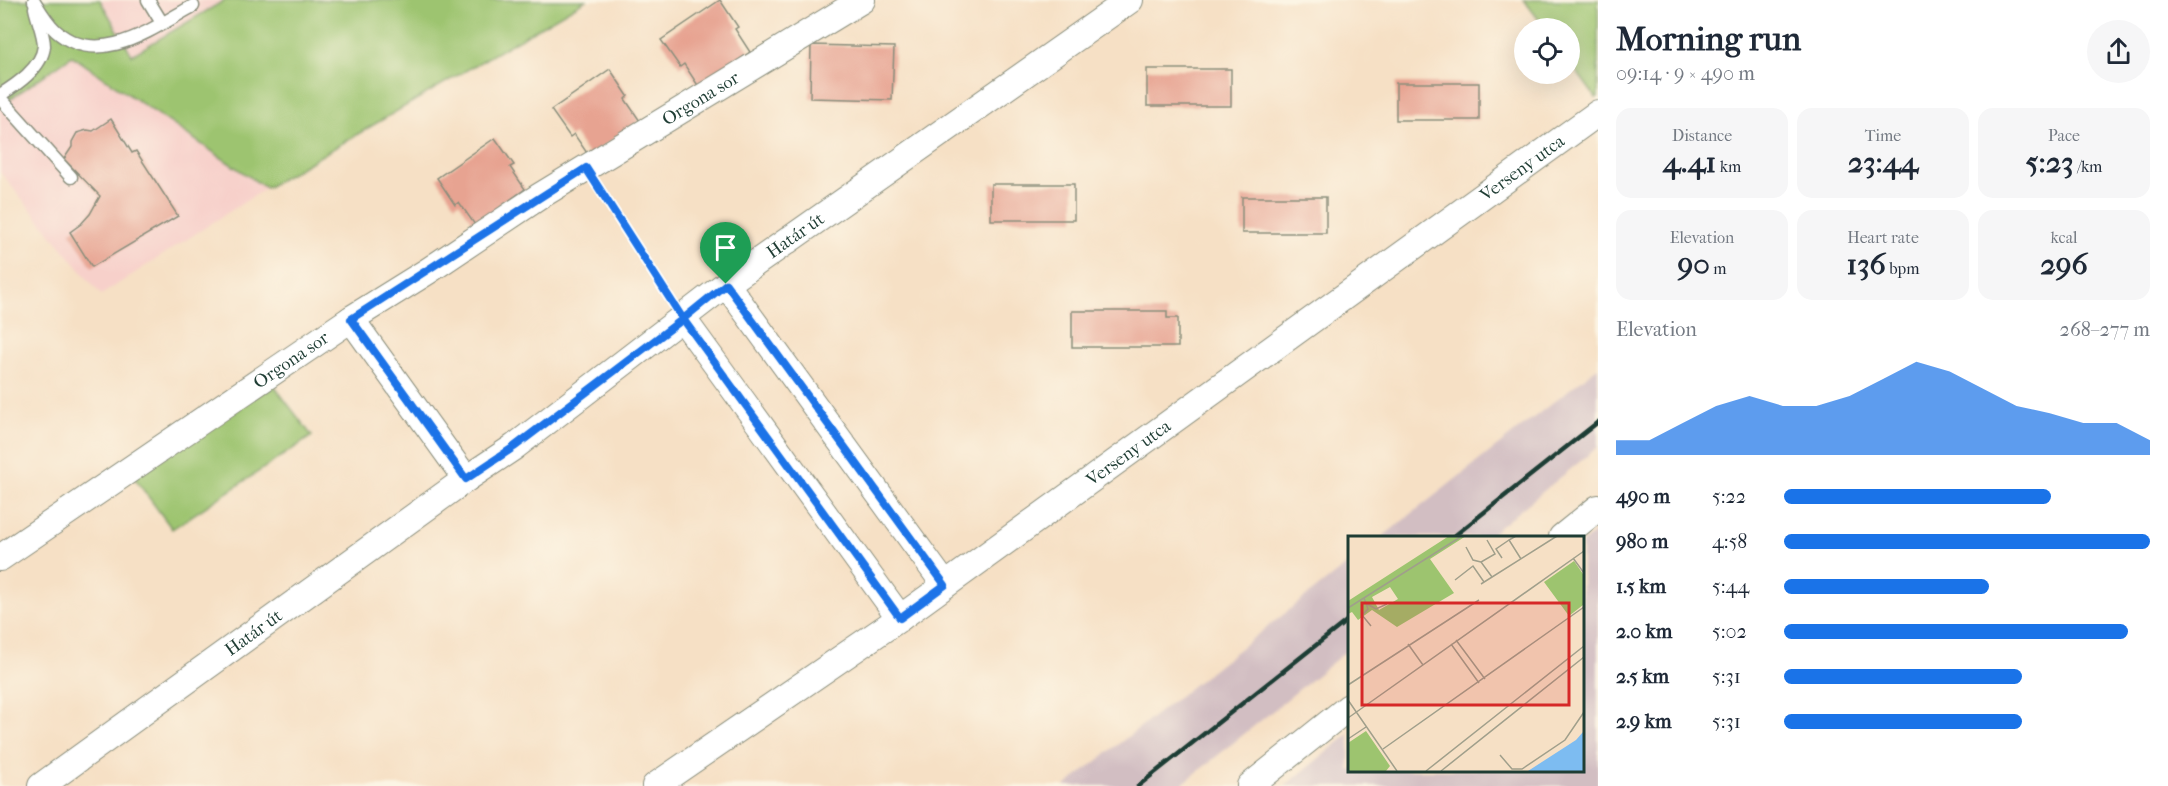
<!DOCTYPE html>
<meta charset="utf-8">
<style>
body{margin:0;font-family:"IM FELL French Canon",serif;background:#f6f6f7;color:#1f2937;height:100vh;display:flex;flex-direction:column;font-size:22px;white-space:nowrap}
*{box-sizing:border-box;margin:0}
p{font-size:20px;color:#747a83}
.icon{flex:none;width:33px;height:33px;fill:none;stroke:currentColor;stroke-width:2;stroke-linecap:round;stroke-linejoin:round}
.map{position:relative;flex:1;overflow:hidden}
.sheet{display:flex;flex-direction:column;background:#fff;width:570px}
.sheet>*{flex:none}
.tools{position:absolute;left:1514px;top:18px;display:grid;gap:12px}
.tools a{display:grid;place-items:center;width:66px;height:66px;border-radius:50%;background:#fff;box-shadow:0 6px 24px #0002;font-size:30px}
.pin{position:absolute;display:grid;place-items:center;width:51px;height:51px;color:#fff;margin:-62px -26px;border-radius:50% 50% 50% 0;rotate:-45deg;box-shadow:0 0 6px #0007}
.pin .icon{rotate:45deg}
.round{display:grid;place-items:center;flex:none;width:63px;height:63px;border-radius:32px;background:#f6f6f7}
.summary{display:flex;align-items:center;justify-content:space-between;height:102px;padding:0 18px}
h1{font-size:33px;font-weight:800;line-height:45px}
.stats{display:grid;grid-template-columns:repeat(3,1fr);gap:9px;height:102px;padding:6px 18px}
.stats div{display:grid;align-content:center;border-radius:15px;background:#f6f6f7;text-align:center}
.stats b{font-size:30px;font-weight:800}
.stats small{font-size:16px;font-weight:400}
.stats p{font-size:16px}
.chart{height:168px;padding:12px 18px}
.chart p{display:flex;justify-content:space-between}
.chart svg{width:100%;height:108px;margin-top:6px;fill:#1a73e8;opacity:.7}
ul{padding:0 18px;list-style:none;font-size:20px}
li{display:grid;grid-template-columns:96px 72px 1fr;align-items:center;height:45px}
li i{height:15px;border-radius:8px;background:#1a73e8}
main{display:flex;flex:1;min-height:0}
.map>svg:first-child{display:block}
.built{fill:#f7d0ca}
.industrial{fill:#d2bec2}
.green{fill:#9dc46f;stroke:#5e8052;stroke-width:1.5}
.building{fill:#e7a391}
.lines{fill:none;stroke-linecap:round;stroke-linejoin:round}
.lane-casing{stroke:#8a8e7c;stroke-width:15}
.street-casing{stroke:#8a8e7c;stroke-width:28}
.path{stroke:#8a8e7c;stroke-width:4;stroke-dasharray:1.5 4.5;stroke-linecap:butt}
.lane{stroke:#fff;stroke-width:12}
.street{stroke:#fff;stroke-width:26}
.rail{stroke:#1f3d34;stroke-width:4.5}
.route-casing{stroke:#fff;stroke-width:12}
.route{stroke:#1a73e8;stroke-width:8}
.labels{text-anchor:middle;dominant-baseline:central;stroke-width:4.5;stroke-linejoin:round;paint-order:stroke}
.street-label{font-size:18px;fill:#1f3d34;stroke:#fcf5e5}
.inset-road{fill:none;stroke:#a09f8b;stroke-width:1.5}
.view{fill:#d62828;fill-opacity:0.15;stroke:#d62828;stroke-width:3}
.inset-edge{fill:none;stroke:#1f3d34;stroke-width:3}
</style>
<main>
<div class="map">
<svg width="1598" height="786" viewBox="0 0 1598 786">
<rect width="100%" height="100%" fill="#fcf5e5"/>
<filter id="ink" filterUnits="userSpaceOnUse"><feTurbulence type="fractalNoise" baseFrequency=".0167" numOctaves="2"/><feDisplacementMap in="SourceGraphic" scale="12" xChannelSelector="R" yChannelSelector="G"/><feConvolveMatrix kernelMatrix="1 2 1 2 8 2 1 2 1" color-interpolation-filters="sRGB"/></filter>
<filter id="wash" filterUnits="userSpaceOnUse"><feTurbulence type="fractalNoise" baseFrequency=".008" numOctaves="4" result="noise"/><feDisplacementMap in="SourceGraphic" scale="24" xChannelSelector="R" yChannelSelector="G"/><feGaussianBlur stdDeviation="1.35" result="paint"/><feColorMatrix in="noise" values="0 0 0 0 0 0 0 0 0 0 0 0 0 0 0 0 0 1.4 0 .05"/><feComposite in="paint" operator="in"/></filter>
<g filter="url(#wash)">
<rect width="100%" height="100%" fill="#f6e0c5"/>
<g class="built">
<path d="M100 0H225L132 55Z"/>
<path d="M72 56 266 188 101 295 0 172V107Z"/>
</g>
<g class="industrial">
<path d="M1598 367V447L1487 537H1382Z"/>
<path d="M1598 530V786H1285L1349 734V770H1582V543Z"/>
<path d="M1349 563V649L1180 786H1065Z"/>
</g>
<g class="green">
<path d="M0 0H100L132 55 225 0H586L266 188 72 56 0 106Z"/>
<path d="M1524 0H1598V97L1596 98 1569 61V28H1545Z"/>
<path d="M272 383 312 436 172 529 133 476Z"/>
</g>
<g id="blocks">
<g class="building">
<path d="M720 0 738 27 735 29 750 52 699 87 684 64 680 67 661 40Z"/>
<path d="M811 45 894 47 892 100 810 98Z"/>
<path d="M610 69 628 96 625 99 640 121 589 156 574 134 570 137 551 110Z"/>
<rect x="1147" y="69" width="84" height="37"/>
<rect x="1396" y="83" width="83" height="37"/>
<path d="M111 119 132 153 136 151 178 216 92 267 70 232 81 224 90 214 100 196 64 159 72 147V142L77 133 87 130 93 131Z"/>
<path d="M495 138 514 165 510 167 525 189 475 225 459 202 455 205 437 178Z"/>
<rect x="991" y="184" width="83" height="36"/>
<rect x="1242" y="197" width="84" height="36"/>
<path d="M1072 311H1167V318H1178V347H1072Z"/>
</g>
</g>
</g>
<g filter="url(#ink)">
<use href="#blocks" fill-opacity="0" stroke="#8a8e7c" stroke-width="1.5"/>
<g class="lines">
<defs>
<g id="lane">
<path d="M148 0 162 23"/>
<path d="M34 1C40 11 47 23 56 31 99 69 153 28 193 6"/>
<path d="M0 95C16 85 42 68 44 46 44 34 37 19 35 8"/>
<path d="M0 98 71 177"/>
</g>
<g id="street">
<path d="M726 284 945 585"/>
<path d="M351 319 466 479"/>
<path d="M683 319 900 618"/>
<path d="M1562 537 1598 508"/>
<path id="s1" d="M0 558 351 319 428 271 540 196 862 0"/>
<path id="s2" d="M41 786 466 479 514 447 726 284 1130 0"/>
<path id="s3" d="M655 786 900 618 1598 113"/>
<path d="M1250 786 1349 707"/>
</g>
</defs>
<use href="#lane" class="lane-casing"/>
<use href="#street" class="street-casing"/>
<path class="path" d="M598 187 670 299"/>
<use href="#lane" class="lane"/>
<use href="#street" class="street"/>
<g class="rail">
<path d="M1453 537 1598 422"/>
<path d="M1138 786 1349 619"/>
</g>
</g>
</g>
<g class="lines" filter="url(#ink)">
<defs>
<path id="route" d="M726 284 683 319 586 168 351 319 466 479 514 447 683 319 900 618 945 585 726 284"/>
</defs>
<use href="#route" class="route-casing"/>
<use href="#route" class="route"/>
</g>
<g class="labels">
<g class="street-label">
<text stroke="none"><textPath href="#s1" startOffset="838">Orgona sor</textPath></text>
<text stroke="none"><textPath href="#s3" startOffset="1065">Verseny utca</textPath></text>
<text stroke="none"><textPath href="#s2" startOffset="934">Határ út</textPath></text>
<text stroke="none"><textPath href="#s1" startOffset="352">Orgona sor</textPath></text>
<text stroke="none"><textPath href="#s3" startOffset="579">Verseny utca</textPath></text>
<text stroke="none"><textPath href="#s2" startOffset="262">Határ út</textPath></text>
</g>
</g>
<g transform="translate(1348 536)">
<rect width="236" height="236" fill="#f6e0c5"/>
<path d="M101 0H118L82 23 106 57 49 91 24 74 10 84 4 76 0 78V65ZM42 51 50 63 31 74 24 61ZM226 25 235 38V69L221 80 196 46ZM18 195 42 230 38 235H0V207Z" fill="#9dc46f" fill-rule="evenodd"/>
<path d="M235 196V235H180L228 204Z" fill="#7dbcf1"/>
<path class="inset-road" d="M168 0 161 4 173 23M139 4 147 18 133 26 144 41M118 11 125 24 133 26M154 22 148 13 161 4M225 22 236 37M107 44 125 30 136 46M133 48 209 0M16 62 20 73 14 79 23 90M19 68 28 73 39 68M0 72 114 0M108 104 137 143M60 108 75 129M103 108 131 147M0 149 131 64M0 164 49 235M0 182 236 15M0 203 18 191M35 213 236 71M152 219 164 233H174L217 204 236 176M78 235 236 110M93 235 236 121"/>
<path class="view" d="M14 67H221V169H14Z"/>
<rect width="236" height="236" class="inset-edge"/>
</g>
</svg>
<div class="tools">
<a><svg class="icon" aria-label="locate" viewBox="0 0 24 24"><circle cx="12" cy="12" r="6"/><path d="M12 2v4M12 18v4M2 12h4M18 12h4"/></svg></a>
</div>
<div class="pin" style="left:726px;top:284px;background:#1e9e55"><svg class="icon" aria-label="arrive" viewBox="0 0 24 24"><path d="M6 21V4h12l-3 4 3 4H6"/></svg></div>
</div>
<section class="sheet">
<div class="summary"><div><h1>Morning run</h1><p>09:14 · 9 × 490 m</p></div><a class="round"><svg class="icon" aria-label="share" viewBox="0 0 24 24"><path d="M12 15V3M7 8l5-5 5 5M5 13v7h14v-7"/></svg></a></div>
<div class="stats">
<div><p>Distance</p><b>4.41<small> km</small></b></div>
<div><p>Time</p><b>23:44</b></div>
<div><p>Pace</p><b>5:23<small> /km</small></b></div>
</div>
<div class="stats">
<div><p>Elevation</p><b>90<small> m</small></b></div>
<div><p>Heart rate</p><b>136<small> bpm</small></b></div>
<div><p>kcal</p><b>296</b></div>
</div>
<div class="chart"><p><span>Elevation</span>268–277 m</p>
<svg viewBox="0 0 160 44" preserveAspectRatio="none"><path d="M0 44V38L10 38L20 31L30 24L40 20L50 24L60 24L70 20L80 13L90 6L100 10L110 17L120 24L130 27L140 31L150 31L160 38V44z"/></svg>
</div>
<ul>
<li><b>490 m</b>5:22<i style="width:73%"></i></li>
<li><b>980 m</b>4:58<i style="width:100%"></i></li>
<li><b>1.5 km</b>5:44<i style="width:56%"></i></li>
<li><b>2.0 km</b>5:02<i style="width:94%"></i></li>
<li><b>2.5 km</b>5:31<i style="width:65%"></i></li>
<li><b>2.9 km</b>5:31<i style="width:65%"></i></li>
</ul>
</section>
</main>
